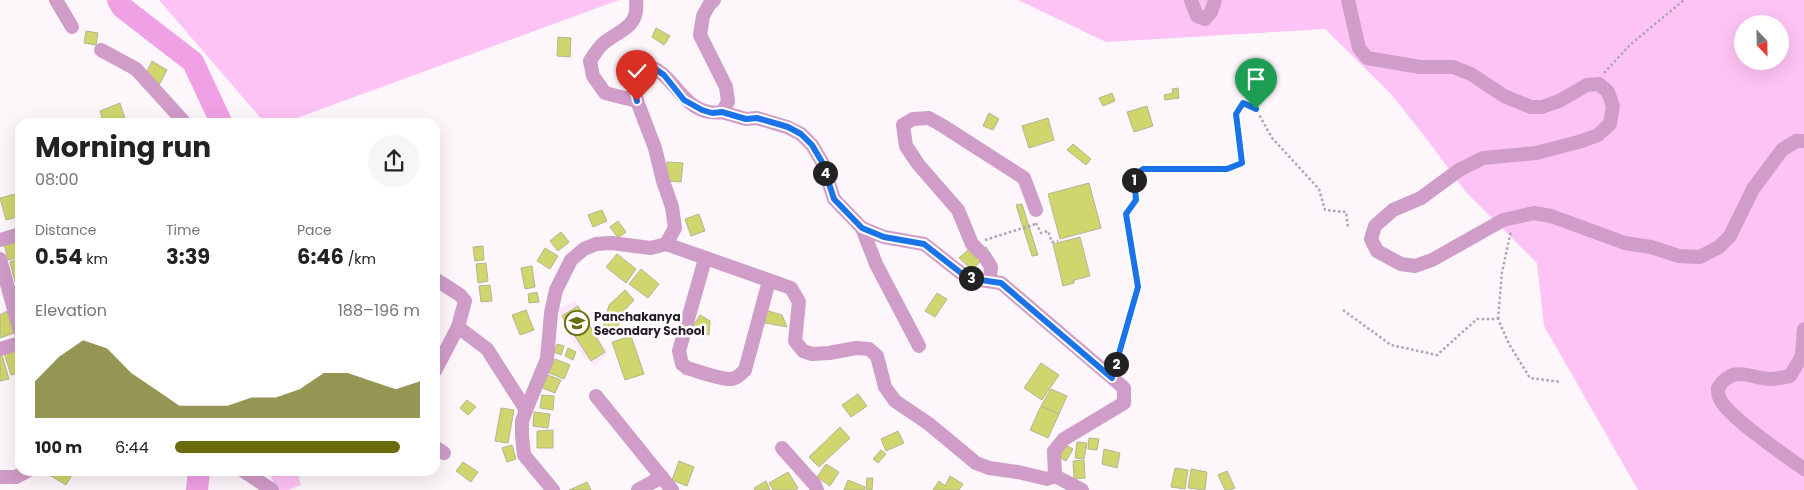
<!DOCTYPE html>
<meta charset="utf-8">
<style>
body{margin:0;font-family:Poppins,sans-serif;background:#f6f6f6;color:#222;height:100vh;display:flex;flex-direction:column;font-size:19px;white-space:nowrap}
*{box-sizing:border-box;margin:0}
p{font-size:16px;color:#767676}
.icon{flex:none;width:28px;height:28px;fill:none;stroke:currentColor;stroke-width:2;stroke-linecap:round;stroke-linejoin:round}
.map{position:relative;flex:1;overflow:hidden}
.side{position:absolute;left:15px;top:118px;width:425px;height:358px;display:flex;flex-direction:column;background:#fff;border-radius:15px;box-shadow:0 5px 20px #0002}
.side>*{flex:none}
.needle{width:32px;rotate:158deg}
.fabs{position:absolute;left:1734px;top:15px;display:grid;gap:10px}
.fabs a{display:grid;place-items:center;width:55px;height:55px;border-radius:50%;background:#fff;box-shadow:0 5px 20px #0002;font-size:25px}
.pin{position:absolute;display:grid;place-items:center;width:42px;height:42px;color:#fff;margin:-51px -21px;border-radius:50% 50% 50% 0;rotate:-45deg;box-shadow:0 0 5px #0007}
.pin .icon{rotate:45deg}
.km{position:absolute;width:25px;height:25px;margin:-12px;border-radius:50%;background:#222;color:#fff;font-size:14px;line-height:25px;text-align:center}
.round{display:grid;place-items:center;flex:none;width:52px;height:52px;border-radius:26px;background:#f6f6f6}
.summary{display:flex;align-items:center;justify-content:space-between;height:85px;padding:0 20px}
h1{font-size:28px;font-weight:700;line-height:38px}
.metrics{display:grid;grid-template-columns:repeat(3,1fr);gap:8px;height:85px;padding:5px 20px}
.metrics div{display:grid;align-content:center}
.metrics b{font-size:21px;font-weight:700}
.metrics small{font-size:14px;font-weight:400}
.metrics p{font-size:14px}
.chart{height:140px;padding:10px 20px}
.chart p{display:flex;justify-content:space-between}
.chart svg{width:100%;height:90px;margin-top:5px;fill:#696b0c;opacity:.7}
ul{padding:0 20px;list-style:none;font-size:16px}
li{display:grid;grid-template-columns:80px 60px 1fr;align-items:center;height:38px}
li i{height:12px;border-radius:6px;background:#696b0c}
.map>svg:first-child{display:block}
.built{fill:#fde6f9}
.green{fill:#fec3f5;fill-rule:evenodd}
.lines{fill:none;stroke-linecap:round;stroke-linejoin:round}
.river{stroke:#f0a0e5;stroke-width:22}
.building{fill:#d0d56d;stroke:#b3b693}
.path{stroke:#aea7ad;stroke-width:2.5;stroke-dasharray:2.5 2.5;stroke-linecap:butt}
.minor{stroke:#d09cc8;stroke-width:14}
.route-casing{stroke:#fff;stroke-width:10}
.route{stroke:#1a73e8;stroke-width:6}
.labels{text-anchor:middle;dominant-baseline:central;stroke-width:5;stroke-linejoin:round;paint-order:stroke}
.poi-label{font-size:12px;font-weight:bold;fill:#251a24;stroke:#fff;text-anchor:start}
</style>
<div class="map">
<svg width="1804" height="490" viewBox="0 0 1804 490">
<rect width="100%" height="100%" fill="#fdf7fc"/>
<path class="built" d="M576 301 608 353 595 366 583 356 571 338 558 309Z"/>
<g class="green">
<path d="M159 0H619L286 122H264Z"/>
<path d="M1018 0H1804V490H1638L1544 326 1537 263 1465 191 1429 142 1391 94 1325 29 1106 42ZM1742 24H1780V61H1742Z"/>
<path d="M269 470H297L301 485 288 490H276Z"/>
</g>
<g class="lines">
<g class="river">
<path d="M118 0 122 7 193 62 221 122"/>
<path d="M197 490 199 470"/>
</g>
</g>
<g class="building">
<path d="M656 28 670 36 664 45 652 37Z"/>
<path d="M86 31 98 33 96 45 84 43Z"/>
<path d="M558 37 571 38 570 57 557 56Z"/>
<path d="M152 61 167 70 159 85 145 75Z"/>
<path d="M1178 88 1179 98 1165 100 1164 95 1173 93 1172 89Z"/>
<path d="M1112 93 1115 101 1103 106 1099 98Z"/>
<path d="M120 103 126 122H103L100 111Z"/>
<path d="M1147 106 1153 126 1134 132 1127 112Z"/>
<path d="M989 113 999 119 993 130 983 126Z"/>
<path d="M1048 118 1054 140 1029 148 1022 126Z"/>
<path d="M1073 144 1091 159 1086 165 1067 150Z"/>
<path d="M667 162 683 163 681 182 665 181Z"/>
<path d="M1089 183 1101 228 1060 239 1048 194Z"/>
<path d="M15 194 20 216 6 220 0 198Z"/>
<path d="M1022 204 1038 255 1032 256 1016 205Z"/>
<path d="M602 210 607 221 593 227 588 215Z"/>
<path d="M699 214 705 231 691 236 685 219Z"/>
<path d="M618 221 626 232 618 238 610 227Z"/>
<path d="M561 232 569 242 558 251 550 241Z"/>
<path d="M20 235V257L8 260 3 240Z"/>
<path d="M1080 237 1090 276 1074 280V283L1063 286 1053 244Z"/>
<path d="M483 246 484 260 475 261 473 247Z"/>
<path d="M986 247 990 253 975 267H969L959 258 970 248 976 255Z"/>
<path d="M545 248 558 256 550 269 537 261Z"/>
<path d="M617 254 636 269 626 283 606 267Z"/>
<path d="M20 258V280L15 282 10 262Z"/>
<path d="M486 263 488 281 478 283 476 264Z"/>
<path d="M532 266 535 287 525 289 521 268Z"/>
<path d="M641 269 659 284 648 298 629 284Z"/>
<path d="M490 285 492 301 481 302 479 286Z"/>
<path d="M625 290 634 300 623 312 617 330 603 328 609 305Z"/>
<path d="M537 292 539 302 529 303 528 294Z"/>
<path d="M937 293 947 299 935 317 925 311Z"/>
<path d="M578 306 605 352 591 361 562 316Z"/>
<path d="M762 309 782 315 787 327 760 322Z"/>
<path d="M526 310 534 330 520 335 512 315Z"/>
<path d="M7 311 14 333 0 338V315Z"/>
<path d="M700 315 710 321 709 335 692 328Z"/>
<path d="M631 336 644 374 625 380 612 342Z"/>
<path d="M557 344 564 346 561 355 554 352Z"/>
<path d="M20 348V373L11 375 4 353Z"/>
<path d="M568 348 576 352 573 360 565 356Z"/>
<path d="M2 355 9 379 0 381V356Z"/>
<path d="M555 359 570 365 564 379 549 373Z"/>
<path d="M1041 363 1059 375 1042 400 1024 388Z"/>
<path d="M545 374 561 380 555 393 540 387Z"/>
<path d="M1051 389 1067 396 1059 414 1041 406Z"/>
<path d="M858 394 867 406 851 417 842 405Z"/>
<path d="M542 395 554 396 553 410 540 408Z"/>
<path d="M467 400 476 407 468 415 460 408Z"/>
<path d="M1041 406 1059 414 1048 438 1030 430Z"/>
<path d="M501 408 514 410 508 443 495 441Z"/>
<path d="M534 412 550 414 548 428 533 426Z"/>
<path d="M840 427 850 438 819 467 809 457Z"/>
<path d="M553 430V448H537V431Z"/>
<path d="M898 431 904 443 886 451 881 439Z"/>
<path d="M1089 438 1099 439 1097 450 1088 449Z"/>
<path d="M1077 442 1087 443 1084 459 1075 458Z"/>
<path d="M1064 444 1073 449 1066 461 1057 456Z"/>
<path d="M512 445 516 459 507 462 502 448Z"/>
<path d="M1104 449 1120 453 1117 468 1102 464Z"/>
<path d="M881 450 886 454 878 463 873 459Z"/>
<path d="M1084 460 1085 478 1074 479 1073 461Z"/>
<path d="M679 461 694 467 687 486 672 480Z"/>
<path d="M463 462 478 472 471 482 456 471Z"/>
<path d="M826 464 839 472 830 486 817 477Z"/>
<path d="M1175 468 1188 470 1185 489 1171 487Z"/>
<path d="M1191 469 1207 472 1205 490 1188 488Z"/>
<path d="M41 470H75L66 485Z"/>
<path d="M1227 471 1235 488 1230 490H1225L1218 475Z"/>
<path d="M788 472 798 488 795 490H773L769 483Z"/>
<path d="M950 476 963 484 959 490H933L939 481 945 486Z"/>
<path d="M867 478H873L872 490H866Z"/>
<path d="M848 480 865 487 864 490H844Z"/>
<path d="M766 481 770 490H755L754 488Z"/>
<path d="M587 482 591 490H569Z"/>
</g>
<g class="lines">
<g class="path">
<path d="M1604 73 1631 44 1684 0"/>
<path d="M1036 223 1041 233 1048 231 1052 242 1058 241"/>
<path d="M985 240 1036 224"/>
<path d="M1343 310 1391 345 1437 355 1477 319H1498L1509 344 1530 378 1561 382"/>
<path d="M1498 319 1502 272 1511 231"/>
<path d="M1116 364 1138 287 1126 214 1136 200 1134 176 1143 169H1227L1241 163 1236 114 1243 103 1256 109 1272 138 1319 189 1325 210 1346 212 1348 227"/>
</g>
<g class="minor">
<path d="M56 0 72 27"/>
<path d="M636 0C639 27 622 29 605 42 599 46 594 55 590 61L593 76 605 93 637 101"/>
<path d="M1191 0 1197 16 1205 19 1211 12 1215 0"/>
<path d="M1348 0 1359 48 1367 58 1420 67H1453L1471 74 1504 96 1531 107H1542L1559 101 1587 85 1599 84 1608 92 1613 106 1610 124 1598 135 1582 141 1536 153 1483 158 1459 170 1421 198 1393 210 1375 226 1371 239 1377 251 1401 264 1415 266 1432 260 1503 220 1534 213 1551 216 1625 243 1651 247 1679 256 1700 257 1719 247 1730 236 1753 189 1782 150 1796 141H1804"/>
<path d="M101 50 136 69 184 122"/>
<path d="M862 228 876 264 919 346"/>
<path d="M0 240 20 234"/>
<path d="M666 244 791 288 799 302 795 341 803 351 812 354 829 353 856 348 869 349 877 356 885 387 895 401 929 424 976 463 989 468 1018 472 1047 479 1055 476 1054 451 1064 439 1124 403V388L1001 283 974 279 961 273 924 244 884 237 862 228 834 199 822 162 812 145 801 134 787 127 757 118 746 119 722 112"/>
<path d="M980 252 972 244 958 210 918 164 906 146 903 125 913 119 929 118 943 126 1024 178 1036 210"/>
<path d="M985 257 991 267 990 280"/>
<path d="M0 259 20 331"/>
<path d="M705 259 679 351 682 364 687 368C698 371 721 380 732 379 738 378 741 374 745 370L769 281"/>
<path d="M435 279 460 295 465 301 458 327 487 349 526 410"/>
<path d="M1804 329 1802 356 1790 376C1784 377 1777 379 1770 379 1748 378 1734 364 1718 388 1718 391 1718 396 1720 399 1727 416 1787 457 1804 469"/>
<path d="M0 349 20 343"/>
<path d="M435 371 458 327"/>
<path d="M596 396 672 490"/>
<path d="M435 447 444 453"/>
<path d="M782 448 815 485 817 490"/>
<path d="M242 470 272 490"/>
<path d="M1055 476 1082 490"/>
<path d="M0 477H16L29 470"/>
<path d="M553 490 524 455 522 436V421L526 410 547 359 551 313 556 290 571 260 584 249 596 244 611 243 651 248 666 244 675 228 672 207 663 181 655 148 637 101 632 82 636 71 643 65C676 69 681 118 722 112L728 102 726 87 700 35 703 16 709 5 714 0"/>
<path d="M638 490 662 477"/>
</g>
</g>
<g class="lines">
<defs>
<path id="route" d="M637 101C633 86 630 76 643 65L651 66 664 75 684 100 702 110 712 113 722 112 746 119 757 118 788 127 801 134 812 145 822 162 834 199 862 228 884 237 924 244 961 273 974 279 1001 283 1112 378 1138 287 1126 214 1136 200 1134 176 1143 169H1227L1242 163 1236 114 1243 103 1256 109"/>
</defs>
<use href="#route" class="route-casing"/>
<use href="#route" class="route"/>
</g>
<defs>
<symbol id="school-ring" viewBox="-11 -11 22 22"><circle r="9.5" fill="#fff" stroke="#696b0c" stroke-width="1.5"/><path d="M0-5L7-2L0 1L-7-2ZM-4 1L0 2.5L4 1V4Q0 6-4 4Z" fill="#696b0c"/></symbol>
</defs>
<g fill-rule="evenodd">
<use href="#school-ring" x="563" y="309" width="28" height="28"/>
</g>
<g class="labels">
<g class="poi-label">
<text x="594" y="316">Panchakanya<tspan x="594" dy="14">Secondary School</tspan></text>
</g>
</g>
</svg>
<div class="fabs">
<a><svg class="needle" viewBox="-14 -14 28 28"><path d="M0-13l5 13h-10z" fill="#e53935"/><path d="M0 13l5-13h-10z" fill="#767676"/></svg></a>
</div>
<div class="pin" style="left:1256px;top:109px;background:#1e9e55"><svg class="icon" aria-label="arrive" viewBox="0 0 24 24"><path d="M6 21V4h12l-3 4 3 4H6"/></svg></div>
<div class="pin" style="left:637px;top:101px;background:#d93025"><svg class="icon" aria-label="check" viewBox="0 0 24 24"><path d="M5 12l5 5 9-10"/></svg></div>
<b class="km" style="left:1134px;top:180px">1</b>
<b class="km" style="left:1116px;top:364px">2</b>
<b class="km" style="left:971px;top:278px">3</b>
<b class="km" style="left:825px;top:173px">4</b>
<section class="side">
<div class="summary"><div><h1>Morning run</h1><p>08:00</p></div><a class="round"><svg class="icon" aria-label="share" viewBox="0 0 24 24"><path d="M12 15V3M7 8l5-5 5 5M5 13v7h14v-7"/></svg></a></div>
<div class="metrics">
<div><p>Distance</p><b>0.54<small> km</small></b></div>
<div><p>Time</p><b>3:39</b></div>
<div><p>Pace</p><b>6:46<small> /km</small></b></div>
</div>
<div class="chart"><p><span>Elevation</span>188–196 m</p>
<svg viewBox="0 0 160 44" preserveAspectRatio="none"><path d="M0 44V26L10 14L20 6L30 10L40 22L50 30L60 38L70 38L80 38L90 34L100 34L110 30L120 22L130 22L140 26L150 30L160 26V44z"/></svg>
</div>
<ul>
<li><b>100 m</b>6:44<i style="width:92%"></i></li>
</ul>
</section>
</div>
